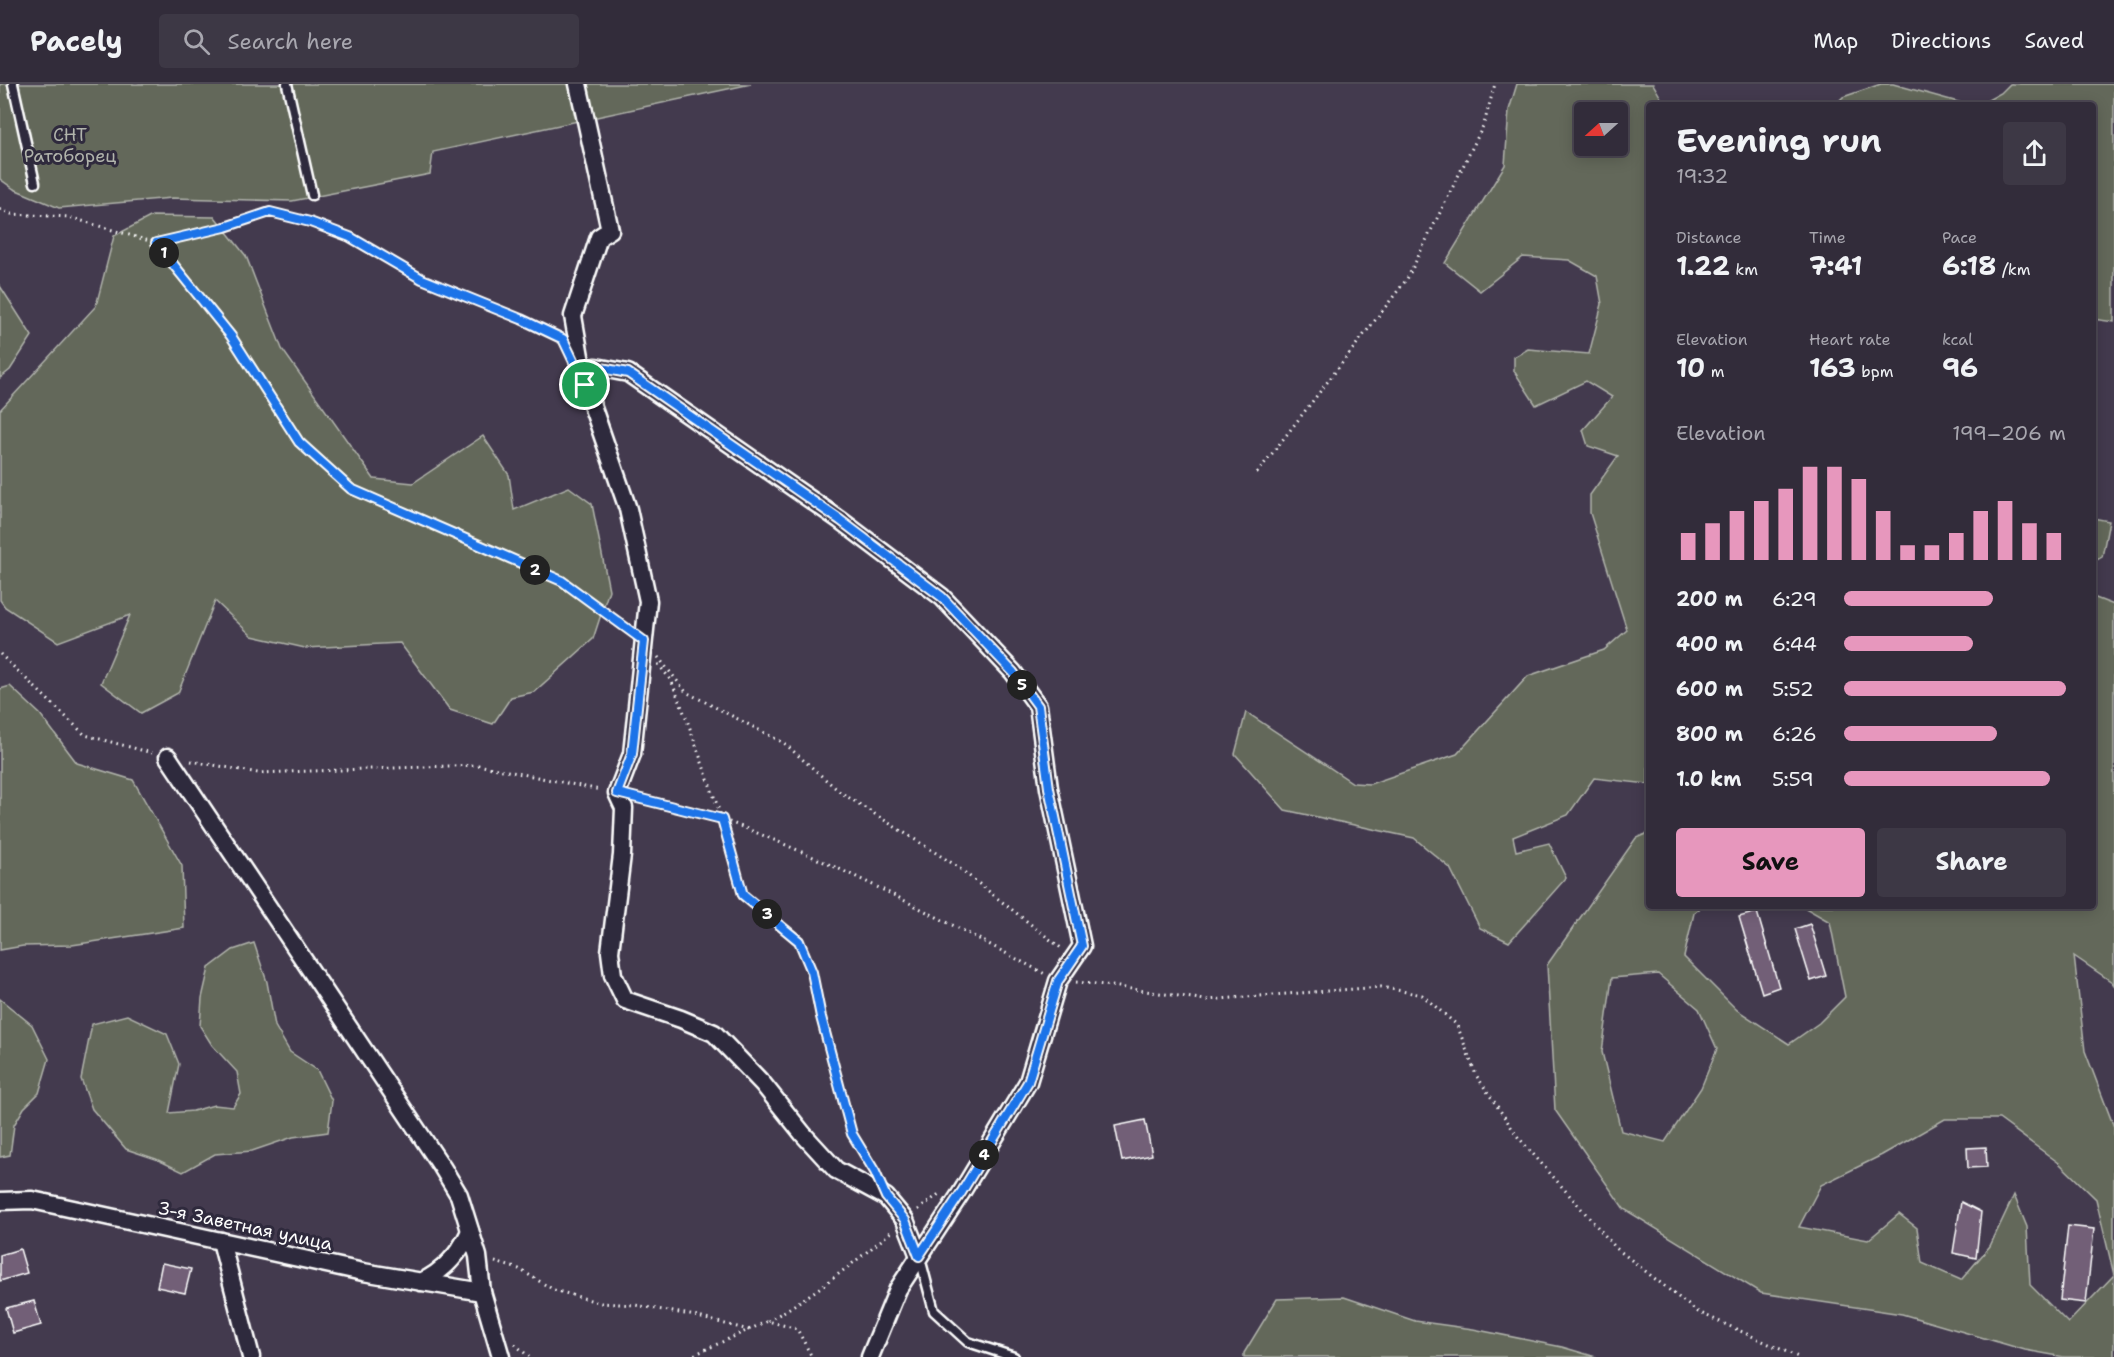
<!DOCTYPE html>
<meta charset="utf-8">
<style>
body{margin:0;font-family:"Shantell Sans",sans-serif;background:#3d3845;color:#f1f3f6;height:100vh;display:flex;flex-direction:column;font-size:22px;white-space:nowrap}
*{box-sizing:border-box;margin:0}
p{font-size:20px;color:#a8a7af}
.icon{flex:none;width:33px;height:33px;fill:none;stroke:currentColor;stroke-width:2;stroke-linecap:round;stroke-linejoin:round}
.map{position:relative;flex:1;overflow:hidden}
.drawer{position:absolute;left:1646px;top:18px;width:450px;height:807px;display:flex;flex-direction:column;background:#322c3a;border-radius:6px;box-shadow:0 3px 15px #0003,0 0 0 2px #4d4854}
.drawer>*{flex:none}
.needle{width:39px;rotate:249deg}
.tools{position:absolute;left:1574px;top:18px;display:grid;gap:12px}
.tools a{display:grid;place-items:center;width:54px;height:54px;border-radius:6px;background:#322c3a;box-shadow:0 3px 15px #0003,0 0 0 2px #4d4854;font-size:30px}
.pin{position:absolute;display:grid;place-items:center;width:51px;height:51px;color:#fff;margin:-26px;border:3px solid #fff;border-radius:50%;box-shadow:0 2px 6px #0007}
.km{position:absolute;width:30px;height:30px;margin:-15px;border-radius:50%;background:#222;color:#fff;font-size:16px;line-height:30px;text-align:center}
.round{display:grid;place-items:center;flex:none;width:63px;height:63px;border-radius:6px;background:#3d3845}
.head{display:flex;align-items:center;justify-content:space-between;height:102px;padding:0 30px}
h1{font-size:33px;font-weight:700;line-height:45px}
.stats{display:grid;grid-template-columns:repeat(3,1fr);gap:9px;height:102px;padding:6px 30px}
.stats div{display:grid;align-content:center}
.stats b{font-size:26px;font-weight:700}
.stats small{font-size:16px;font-weight:400}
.stats p{font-size:16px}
.chart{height:168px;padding:12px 30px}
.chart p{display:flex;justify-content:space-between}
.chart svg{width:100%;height:108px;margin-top:6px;stroke:#e797bd;stroke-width:6}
.action{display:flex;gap:12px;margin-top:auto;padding:12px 30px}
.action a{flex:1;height:69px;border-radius:6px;background:#e797bd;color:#111;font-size:24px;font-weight:700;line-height:69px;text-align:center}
.action a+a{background:#3d3845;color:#f1f3f6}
ul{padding:0 30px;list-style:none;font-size:20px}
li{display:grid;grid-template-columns:96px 72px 1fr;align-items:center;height:45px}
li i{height:15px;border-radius:8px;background:#e797bd}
header{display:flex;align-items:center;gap:36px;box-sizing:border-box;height:84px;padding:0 30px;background:#322c3a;border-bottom:2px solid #4d4854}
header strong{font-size:28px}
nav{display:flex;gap:33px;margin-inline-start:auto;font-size:21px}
.search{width:420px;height:54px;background:#3d3845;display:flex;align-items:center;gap:15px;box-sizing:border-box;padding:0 21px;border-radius:6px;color:#a8a7af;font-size:22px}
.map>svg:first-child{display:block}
.green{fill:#63685a;stroke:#b1b4ac;stroke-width:1.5;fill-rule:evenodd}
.building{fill:#725e77;stroke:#fff;stroke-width:1.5}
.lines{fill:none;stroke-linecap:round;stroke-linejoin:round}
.service-casing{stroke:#fff;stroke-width:13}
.minor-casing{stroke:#fff;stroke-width:21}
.path{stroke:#fff;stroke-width:3;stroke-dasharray:1.5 4.5;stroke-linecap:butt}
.service{stroke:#2f2a3d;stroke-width:8}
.minor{stroke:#2f2a3d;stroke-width:16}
.route-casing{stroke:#fff;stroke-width:12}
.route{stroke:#1a73e8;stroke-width:8}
.labels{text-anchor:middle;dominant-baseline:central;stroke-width:6;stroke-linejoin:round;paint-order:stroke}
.park-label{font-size:18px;fill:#b1b4ac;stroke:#2f2a3d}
.street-label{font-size:18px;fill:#fff;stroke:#2f2a3d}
</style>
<header>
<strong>Pacely</strong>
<div class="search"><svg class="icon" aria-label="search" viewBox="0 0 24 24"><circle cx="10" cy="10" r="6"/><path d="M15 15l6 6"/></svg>Search here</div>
<nav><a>Map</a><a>Directions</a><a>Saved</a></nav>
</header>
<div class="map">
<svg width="2114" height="1273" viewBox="0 0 2114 1273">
<rect width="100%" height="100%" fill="#433a4e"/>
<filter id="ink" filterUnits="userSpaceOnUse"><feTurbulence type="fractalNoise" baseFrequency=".0167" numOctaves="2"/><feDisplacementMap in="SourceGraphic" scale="12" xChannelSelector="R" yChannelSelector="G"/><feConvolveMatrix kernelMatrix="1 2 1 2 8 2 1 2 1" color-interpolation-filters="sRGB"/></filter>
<g filter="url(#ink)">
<g class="green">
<path d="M0 0H751L433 68 430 90 292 117 172 114 59 124 14 105 0 95Z"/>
<path d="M1517 0H1653L1665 21H1648V700L1594 694 1568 731 1513 753 1516 767 1549 759 1566 794 1509 858 1480 844 1450 784 1414 754 1285 726 1235 670 1246 628 1353 699 1370 700 1457 670 1528 592 1604 566 1627 546 1590 429V411L1618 372 1588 362 1583 346 1612 313 1586 297 1536 321 1514 287V273L1528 265 1589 270 1602 220 1597 192 1569 176 1523 173 1480 207 1445 179 1505 81 1509 26ZM1584 28H1617V62H1584Z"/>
<path d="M1881 0H1893L1969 21H1835L1843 13Z"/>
<path d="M2010 0H2114V238L2093 235 2092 21H1979L2001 9Z"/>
<path d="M152 132 215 133 246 172 282 265 374 395 413 399 483 352 509 391 514 426 569 403 592 420 609 506 593 555 534 608 511 613 493 640 450 626 400 559 305 564 252 552 215 517 178 609 141 629 101 599 130 531 58 558 5 523 0 516V326L96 222 114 152Z"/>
<path d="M0 202 32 252 10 286 0 294Z"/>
<path d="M2093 434 2109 437 2102 473 2093 478Z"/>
<path d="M2093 513 2114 521V901L2112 898 2074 872 2085 967 2114 1043V1273H2064L2025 1266 1902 1230 1761 1209 1624 1125 1555 1026 1547 881 1636 754 1648 749V822H1703L1694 829 1684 873 1737 926 1789 960 1819 939 1845 913 1830 838 1802 822H2092ZM1658 890 1699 925 1717 965 1701 1004 1665 1058 1621 1047 1602 968 1612 894ZM1945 1035H1999L2059 1079 2096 1115 2114 1191 2068 1239 2030 1201 2027 1143 2014 1111 1990 1162 1961 1196 1922 1179 1917 1144 1899 1130 1868 1156 1799 1143 1821 1101 1882 1071Z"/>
<path d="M10 602 40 630 77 679 133 696 182 782 184 844 72 861 23 862 0 866V605Z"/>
<path d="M254 859 267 898 275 942 290 968 317 986 332 1017 328 1048 293 1053 252 1067 215 1070 183 1088 156 1075 126 1065 92 1025 81 995 92 940 127 931 167 950 179 980 169 1029 193 1027 214 1021 233 1023 241 1010 237 988 212 961 200 942 202 914 209 884 233 866Z"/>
<path d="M0 915 32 941 49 975 39 1009 24 1024 14 1041 10 1071 0 1073Z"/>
<path d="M1344 1213 1415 1237 1473 1245 1562 1263 1596 1273H1244V1269L1277 1215Z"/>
</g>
<g class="building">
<path d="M1757 828 1779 903 1762 909 1739 833Z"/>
<path d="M1810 840 1826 892 1811 897 1795 845Z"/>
<path d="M1145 1036 1152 1071 1122 1077 1115 1042Z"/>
<path d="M1986 1063 1987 1083 1968 1084 1967 1064Z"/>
<path d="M1961 1118 1981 1128 1976 1174 1953 1169Z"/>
<path d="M2068 1142 2094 1145 2086 1219 2060 1216Z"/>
<path d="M20 1165 27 1189 0 1197V1171Z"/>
<path d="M162 1179 191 1185 185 1209 157 1203Z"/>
<path d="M34 1217 41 1241 13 1249 6 1224Z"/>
</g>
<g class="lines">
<defs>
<g id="service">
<path d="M13 0 35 99"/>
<path d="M287 0 312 111"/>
<path d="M920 1174 934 1227 968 1258 1014 1273"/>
</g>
<g id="minor">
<path d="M578 0 610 146 599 153 573 232 585 301 628 425 648 517 632 670 617 709 624 724 622 771 610 868 613 891 625 916 681 935 714 949 763 1000 803 1050 836 1086 886 1113 905 1136 919 1172"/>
<path d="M585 301 596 283 628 289 840 436 942 513 1013 588 1038 622 1049 704 1082 862 1058 897 1028 998 961 1109 898 1205 870 1273"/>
<path d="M168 673 442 1083 459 1111 478 1172 482 1208 501 1273"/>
<path d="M0 1117 32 1116 363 1188 482 1208"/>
<path d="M221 1157 251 1273"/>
<path d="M421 1198C444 1187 459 1171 470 1147"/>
</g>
</defs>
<use href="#service" class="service-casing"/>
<use href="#minor" class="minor-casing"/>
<g class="path">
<path d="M0 125 11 130 69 133 156 159 231 252 299 358 351 405 562 497 629 546"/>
<path d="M156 159 225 143 270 127 310 138 350 153 422 195 521 235 561 254"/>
<path d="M1257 389 1407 195 1484 40 1495 0"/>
<path d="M0 570 85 651 152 669"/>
<path d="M658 573 686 608 784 659 840 708 955 781 1061 864"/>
<path d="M658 580 671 596 687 636 722 735 743 811 799 857 812 889 821 933 851 1051 875 1089"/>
<path d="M191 677 258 689 478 681 600 706"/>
<path d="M636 714C665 721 697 726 724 736 835 778 940 834 1045 890"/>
<path d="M1076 898 1105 901 1206 916 1381 903 1422 911 1457 941 1476 991 1518 1053 1616 1164 1696 1227 1798 1273"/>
<path d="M918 1126 939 1110"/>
<path d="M495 1178 519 1185 554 1206 601 1219 635 1221 690 1231 749 1246"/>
<path d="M768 1237C813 1211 852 1181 892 1147"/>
<path d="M515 1260 529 1273"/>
<path d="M689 1273 768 1237 797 1245 812 1273"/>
</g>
<use href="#service" class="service"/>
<use href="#minor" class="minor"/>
</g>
</g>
<g class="lines" filter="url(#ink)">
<defs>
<path id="route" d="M270 128 310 138 350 153 422 195 521 235 563 255 585 301 596 283 628 289 840 436 942 513 1013 588 1038 622 1049 704 1082 862 1058 897 1028 998 961 1109 919 1172 905 1136 886 1113 875 1088 852 1050 821 933 812 888 799 857 743 811 722 735 617 709 632 670 644 557 562 497 351 405 299 358 231 252 156 159 225 143Z"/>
</defs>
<use href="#route" class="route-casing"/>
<use href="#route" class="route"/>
</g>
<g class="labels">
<g class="park-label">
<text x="70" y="51">СНТ<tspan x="70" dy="21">Ратоборец</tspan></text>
</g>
<g class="street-label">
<text transform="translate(245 1142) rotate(12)">3-я Заветная улица</text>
</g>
</g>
</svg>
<div class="tools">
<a><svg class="needle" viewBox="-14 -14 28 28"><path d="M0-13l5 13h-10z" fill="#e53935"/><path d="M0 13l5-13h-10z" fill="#a8a7af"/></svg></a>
</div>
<div class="pin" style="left:585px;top:301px;background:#1e9e55"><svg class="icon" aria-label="arrive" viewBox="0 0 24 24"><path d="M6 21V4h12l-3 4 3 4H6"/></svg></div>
<b class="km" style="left:164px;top:169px">1</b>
<b class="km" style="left:535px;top:486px">2</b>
<b class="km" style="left:767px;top:830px">3</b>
<b class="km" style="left:984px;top:1071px">4</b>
<b class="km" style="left:1022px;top:601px">5</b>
<section class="drawer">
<div class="head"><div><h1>Evening run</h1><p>19:32</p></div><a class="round"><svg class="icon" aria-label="share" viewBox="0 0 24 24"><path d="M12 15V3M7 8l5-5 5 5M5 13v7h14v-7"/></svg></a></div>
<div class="stats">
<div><p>Distance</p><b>1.22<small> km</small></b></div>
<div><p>Time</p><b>7:41</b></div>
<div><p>Pace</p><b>6:18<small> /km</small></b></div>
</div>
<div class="stats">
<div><p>Elevation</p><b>10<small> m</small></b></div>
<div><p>Heart rate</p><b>163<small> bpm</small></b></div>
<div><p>kcal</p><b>96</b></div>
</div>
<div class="chart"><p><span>Elevation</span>199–206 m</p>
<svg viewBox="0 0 160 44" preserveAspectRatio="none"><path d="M5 44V33M15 44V29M25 44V24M35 44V20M45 44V15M55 44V6M65 44V6M75 44V11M85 44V24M95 44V38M105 44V38M115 44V33M125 44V24M135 44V20M145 44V29M155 44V33"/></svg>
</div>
<ul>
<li><b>200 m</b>6:29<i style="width:67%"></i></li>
<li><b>400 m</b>6:44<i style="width:58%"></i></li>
<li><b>600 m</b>5:52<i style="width:100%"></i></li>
<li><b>800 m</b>6:26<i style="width:69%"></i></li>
<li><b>1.0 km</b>5:59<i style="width:93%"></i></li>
</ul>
<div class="action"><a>Save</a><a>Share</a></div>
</section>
</div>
